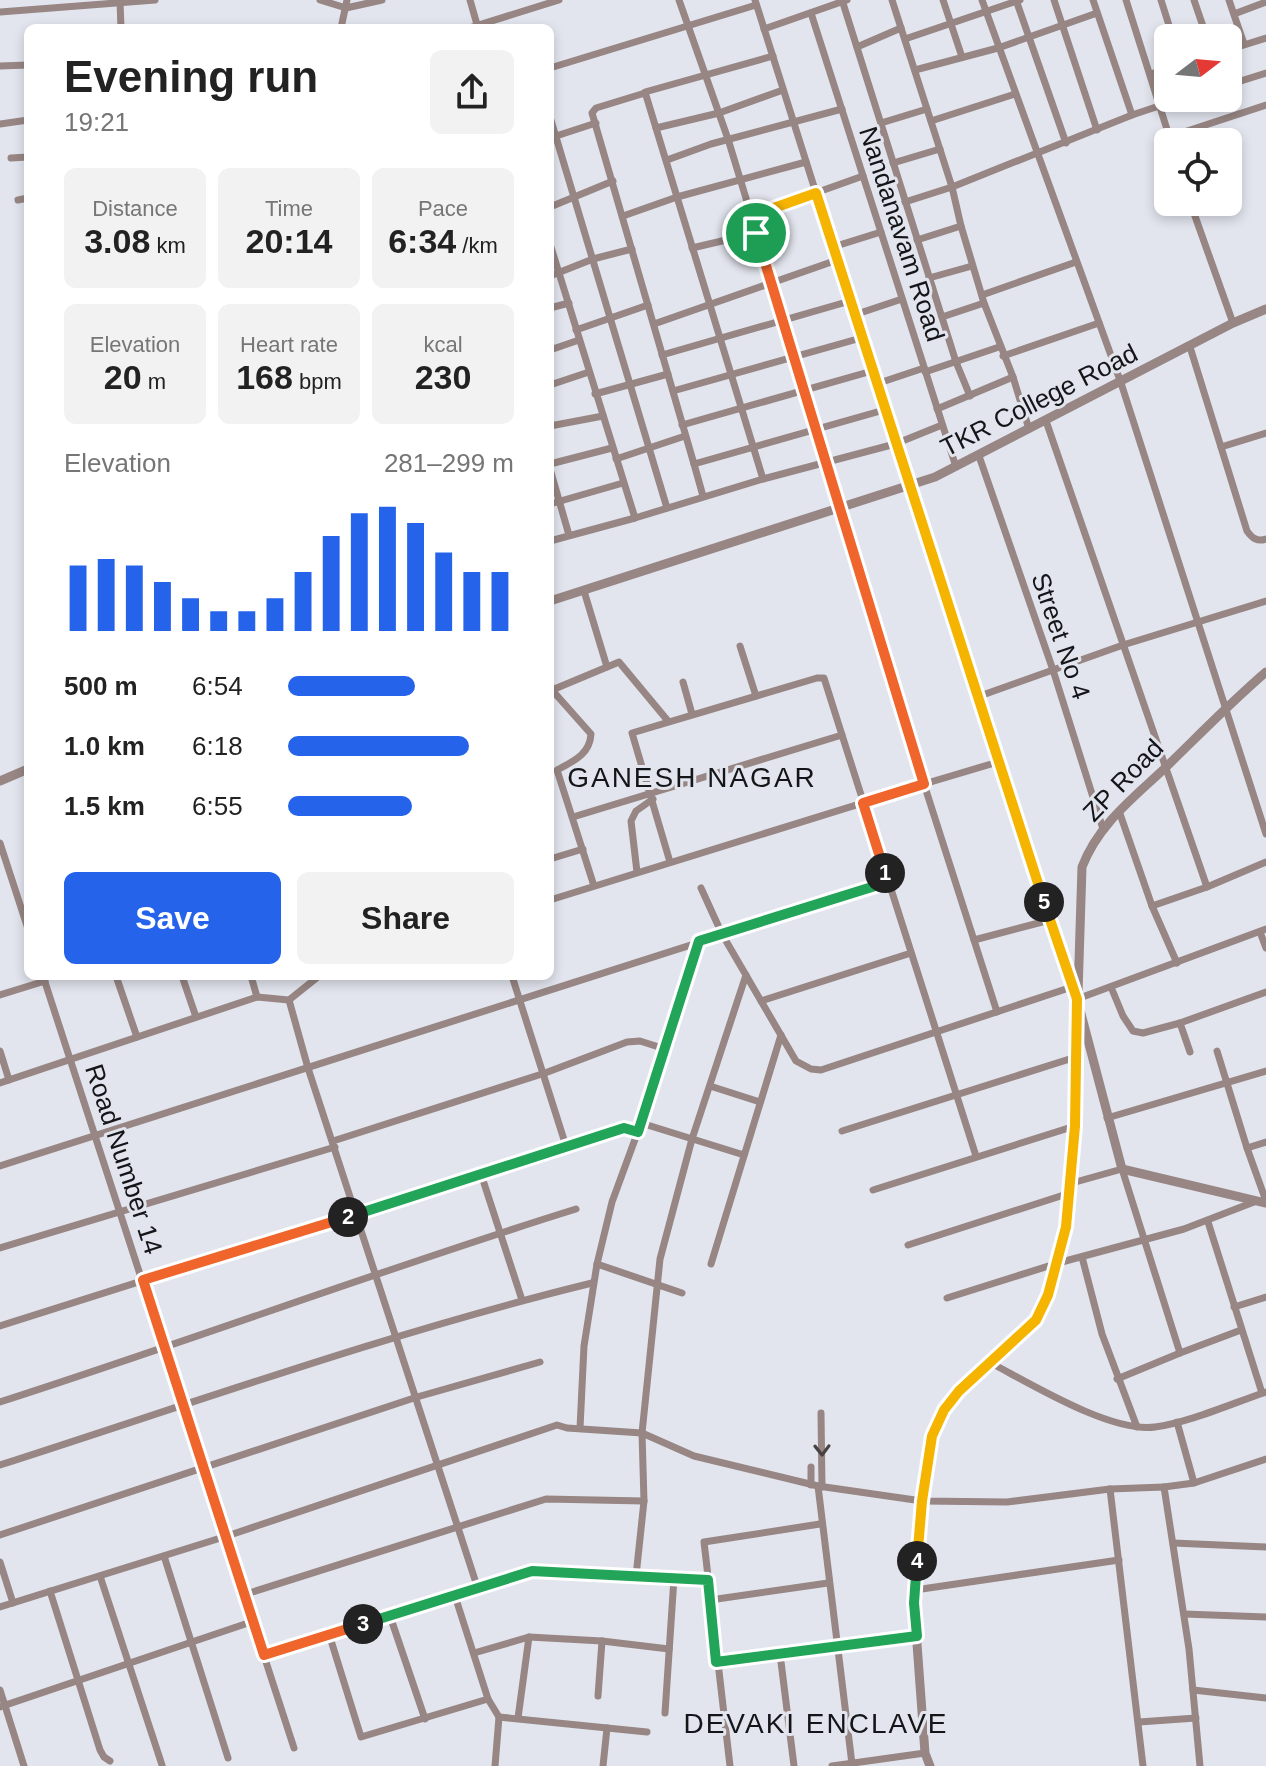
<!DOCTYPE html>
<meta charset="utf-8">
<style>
body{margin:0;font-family:Helvetica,sans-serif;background:#f2f2f2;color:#222;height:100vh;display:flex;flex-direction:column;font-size:30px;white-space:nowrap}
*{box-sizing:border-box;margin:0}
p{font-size:26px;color:#767676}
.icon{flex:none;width:44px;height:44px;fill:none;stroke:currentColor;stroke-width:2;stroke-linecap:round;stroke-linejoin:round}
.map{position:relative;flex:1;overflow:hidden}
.drawer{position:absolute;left:24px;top:24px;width:530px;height:956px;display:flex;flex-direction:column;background:#fff;border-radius:12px;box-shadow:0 4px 12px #0003}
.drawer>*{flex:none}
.needle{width:52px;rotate:74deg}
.buttons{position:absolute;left:1154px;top:24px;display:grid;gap:16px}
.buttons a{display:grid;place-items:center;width:88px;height:88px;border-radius:12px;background:#fff;box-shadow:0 4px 12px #0003;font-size:40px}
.pin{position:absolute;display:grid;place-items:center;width:68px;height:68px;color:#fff;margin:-34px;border:4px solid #fff;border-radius:50%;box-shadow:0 2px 8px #0007}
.km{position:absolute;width:40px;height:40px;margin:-20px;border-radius:50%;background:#222;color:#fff;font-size:22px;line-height:40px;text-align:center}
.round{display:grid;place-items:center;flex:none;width:84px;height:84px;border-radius:12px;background:#f2f2f2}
.summary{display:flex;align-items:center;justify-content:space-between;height:136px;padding:0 40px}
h1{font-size:44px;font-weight:700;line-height:60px}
.figures{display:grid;grid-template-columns:repeat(3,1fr);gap:12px;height:136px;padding:8px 40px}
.figures div{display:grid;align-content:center;border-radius:12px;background:#f2f2f2;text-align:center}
.figures b{font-size:34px;font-weight:700}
.figures small{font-size:22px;font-weight:400}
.figures p{font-size:22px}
.chart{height:224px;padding:16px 40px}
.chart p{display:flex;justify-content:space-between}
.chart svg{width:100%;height:144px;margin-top:8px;stroke:#2563eb;stroke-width:6}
.action{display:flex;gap:16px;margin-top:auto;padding:16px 40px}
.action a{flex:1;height:92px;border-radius:12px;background:#2563eb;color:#fff;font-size:32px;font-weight:700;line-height:92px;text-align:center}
.action a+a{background:#f2f2f2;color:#222}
ul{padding:0 40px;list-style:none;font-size:26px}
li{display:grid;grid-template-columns:128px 96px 1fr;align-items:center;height:60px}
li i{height:20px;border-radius:10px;background:#2563eb}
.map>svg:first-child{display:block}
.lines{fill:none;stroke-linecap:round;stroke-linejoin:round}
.minor{stroke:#978684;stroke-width:7}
.tertiary{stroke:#978684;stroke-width:9}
.oneway{stroke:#484243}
.split-1-casing{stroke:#fff;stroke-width:16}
.split-2-casing{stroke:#fff;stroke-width:16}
.split-3-casing{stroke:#fff;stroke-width:16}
.split-4-casing{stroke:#fff;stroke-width:16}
.split-5-casing{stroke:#fff;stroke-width:16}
.split-6-casing{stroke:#fff;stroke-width:16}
.split-1{stroke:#f0652b;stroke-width:10}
.split-2{stroke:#22a559;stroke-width:10}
.split-3{stroke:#f0652b;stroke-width:10}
.split-4{stroke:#22a559;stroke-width:10}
.split-5{stroke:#f5b400;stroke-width:10}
.split-6{stroke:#f5b400;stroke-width:10}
.labels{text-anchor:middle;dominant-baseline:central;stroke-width:6;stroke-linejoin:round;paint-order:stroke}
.street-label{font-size:26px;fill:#141518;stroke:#e2e5ee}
.neighbourhood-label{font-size:28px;letter-spacing:2px;fill:#141518;stroke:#e2e5ee}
</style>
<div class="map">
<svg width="1266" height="1766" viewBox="0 0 1266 1766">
<rect width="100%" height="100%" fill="#e2e5ee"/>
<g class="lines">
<g class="minor">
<path d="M320 0 346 8 382 0"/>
<path d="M470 0 478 28"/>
<path d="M679 0 728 139 924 784 998 762"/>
<path d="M755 0 909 487 1077 999 1266 929"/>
<path d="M842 0 956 362 970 396"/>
<path d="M892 0 952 187 961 226 984 303 1013 377 1029 429"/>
<path d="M943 0 962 57"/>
<path d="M982 0 1121 383 1266 834"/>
<path d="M1016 0 1066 143"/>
<path d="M1054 0 1097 130"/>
<path d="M1093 0 1132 115"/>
<path d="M1126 0 1171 142"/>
<path d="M1161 0 1173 38"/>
<path d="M1194 0 1207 38"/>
<path d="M1229 0 1244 44"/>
<path d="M120 2 121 28"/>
<path d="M0 12 155 0"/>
<path d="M811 13 956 467"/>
<path d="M1234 14 1266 2"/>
<path d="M341 28 347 0"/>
<path d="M469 28 559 0"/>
<path d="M764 29 847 0"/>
<path d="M905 39 1020 0"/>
<path d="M857 47 901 28"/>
<path d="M1228 50 1266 38"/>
<path d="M0 66 28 65"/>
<path d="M550 68 756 5"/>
<path d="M915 70 998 48 1097 13"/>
<path d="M1150 74 1168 69"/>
<path d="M1228 85 1266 73"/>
<path d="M645 93 596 108 592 113 694 464"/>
<path d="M550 117 667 508"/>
<path d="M931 121 1015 94"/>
<path d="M881 123 927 109"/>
<path d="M0 124 28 120"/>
<path d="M656 128 719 113 783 90"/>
<path d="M1169 137 1266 105"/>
<path d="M550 138 596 123"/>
<path d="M11 158 28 157"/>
<path d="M667 160 711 144 842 109"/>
<path d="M893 163 940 149"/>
<path d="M18 200 28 198"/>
<path d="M905 202 952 187 1132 115 1183 98"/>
<path d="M1190 202 1233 323"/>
<path d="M550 207 613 181"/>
<path d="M623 216 677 197 806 162"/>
<path d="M751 216 863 176"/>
<path d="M917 240 961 226"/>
<path d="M550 244 635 518"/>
<path d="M833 247 881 232"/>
<path d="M692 248 756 233"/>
<path d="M550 276 593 259 632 249"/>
<path d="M929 278 972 266"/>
<path d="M982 295 1076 262"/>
<path d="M550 308 569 303"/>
<path d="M854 315 902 299"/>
<path d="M942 317 984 303"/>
<path d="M654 324 837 260"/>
<path d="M576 330 648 305"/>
<path d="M1190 347 1247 531C1252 538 1257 542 1266 539"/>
<path d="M550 350 579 340"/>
<path d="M662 355 850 301"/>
<path d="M1003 356 1099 323"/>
<path d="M925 372 999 347"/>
<path d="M876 384 924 368"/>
<path d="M550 385 589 372"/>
<path d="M673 391 861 338"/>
<path d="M595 394 668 374"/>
<path d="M937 409 1013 377"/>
<path d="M1046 421 1207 887"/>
<path d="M682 425 872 371"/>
<path d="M550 426 603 416"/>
<path d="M1221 447 1266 433"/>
<path d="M979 456 1053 670 1103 829"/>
<path d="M616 459 685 436"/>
<path d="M550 464 612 448"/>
<path d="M550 469 569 535"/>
<path d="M763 479 645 92 773 56"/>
<path d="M703 496 694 464 884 410"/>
<path d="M550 504 623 483"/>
<path d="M550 541 635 518 763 479 895 444 942 425"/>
<path d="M584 591 607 667"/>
<path d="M740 646 756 696"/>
<path d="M683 682 692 714"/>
<path d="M550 687 552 690 619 662 668 721"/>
<path d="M552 690 591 734C590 754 574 761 557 770L594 886"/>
<path d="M977 697 1123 645 1266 601"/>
<path d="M842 735 976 1156"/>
<path d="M1119 811 1152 906 1207 887 1266 862"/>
<path d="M573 817 842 735 824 678H817L632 733 670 862"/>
<path d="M0 843 28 929"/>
<path d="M550 859 583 849"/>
<path d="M637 872 631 821 636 811 653 799"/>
<path d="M701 888 722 934 796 1061 811 1069 821 1070 1072 987"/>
<path d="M550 900 924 784 997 1012"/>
<path d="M1152 906 1177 963"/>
<path d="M1260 932 1266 948"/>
<path d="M974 940 1050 920"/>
<path d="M43 976 294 1748"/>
<path d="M116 976 137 1037"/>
<path d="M182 976 196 1017"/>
<path d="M251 976 257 997"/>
<path d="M512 976 566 1146"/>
<path d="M1111 987 1123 1016 1133 1031 1143 1033 1180 1023"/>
<path d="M0 995 45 981"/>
<path d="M289 1000 308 1068 478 1589"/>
<path d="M761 1001 911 953"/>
<path d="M0 1051 9 1080"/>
<path d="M1217 1051 1247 1148 1266 1201"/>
<path d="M1190 1052 1180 1023 1266 992"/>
<path d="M0 1083 257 997 289 1000 319 976"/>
<path d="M710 1086 760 1102"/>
<path d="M1107 1118 1266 1071"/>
<path d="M641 1123 744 1155"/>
<path d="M842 1131 1076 1057"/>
<path d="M333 1141 545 1073 627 1042 640 1041 665 1049"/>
<path d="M1247 1148 1266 1142"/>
<path d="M0 1166 888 882"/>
<path d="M481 1174 522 1300"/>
<path d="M1072 1183 1122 1169 1180 1353 1117 1379"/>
<path d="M873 1190 1075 1126"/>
<path d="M1208 1222 1262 1393"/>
<path d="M908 1245 1070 1193"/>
<path d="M0 1248 335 1147"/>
<path d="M1082 1257 1102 1334 1137 1427"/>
<path d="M597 1264 682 1293"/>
<path d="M711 1264 781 1035"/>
<path d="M947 1298 1058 1263 1184 1229 1254 1202"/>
<path d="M1234 1307 1266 1297"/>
<path d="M0 1326 624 1128 638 1132"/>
<path d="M1180 1353 1241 1330"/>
<path d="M991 1363C1031 1384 1111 1433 1155 1427 1188 1423 1233 1403 1266 1392"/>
<path d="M0 1402C193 1340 383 1269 576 1209"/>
<path d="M821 1413 822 1487"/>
<path d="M1177 1422 1194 1483"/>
<path d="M580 1428 584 1346 597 1264 612 1202 641 1123 699 941"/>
<path d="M0 1465C196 1402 392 1332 592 1283"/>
<path d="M811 1467V1485"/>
<path d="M818 1486 852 1764"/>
<path d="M1164 1487 1194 1483 1266 1459"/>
<path d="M1110 1489 1143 1766"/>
<path d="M0 1535 417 1397 540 1362"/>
<path d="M1173 1543 1266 1547"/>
<path d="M164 1556 228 1758"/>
<path d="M0 1562 13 1603"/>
<path d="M100 1576 162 1765"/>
<path d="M636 1576 644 1501 642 1433 660 1259 692 1139 746 975"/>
<path d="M915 1590 1119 1560"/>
<path d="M50 1591 100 1750 104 1757 110 1761"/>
<path d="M246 1594 546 1499 644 1501"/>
<path d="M455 1596 488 1699 499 1717 495 1766"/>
<path d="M710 1600 828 1583"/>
<path d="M0 1607 227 1536 557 1425 567 1428 642 1433 694 1456 818 1486 922 1501 1007 1502 1110 1489 1164 1487 1189 1649 1200 1766"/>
<path d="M1184 1614 1266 1617"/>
<path d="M390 1616 425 1719"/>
<path d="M329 1634 361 1737 488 1699"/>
<path d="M474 1653 529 1637 602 1641 669 1649"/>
<path d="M780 1654 794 1766"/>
<path d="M264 1655 532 1571 708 1580"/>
<path d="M716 1662 917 1636"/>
<path d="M0 1690 24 1766"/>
<path d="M1193 1690 1266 1698"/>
<path d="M598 1696 602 1641"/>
<path d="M0 1707 254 1621"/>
<path d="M665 1713 674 1578"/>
<path d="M499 1717 647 1732"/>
<path d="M518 1718 529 1637"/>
<path d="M1139 1722 1196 1718"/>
<path d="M603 1766 607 1728"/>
<path d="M730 1766 704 1542 820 1524"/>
<path d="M832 1766 925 1753"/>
</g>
<g class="tertiary">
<path d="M550 601 935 477 1233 323 1266 309"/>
<path d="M0 781 28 769"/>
<path d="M1080 1010 1122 1169 1266 1203"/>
<path d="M930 1766 925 1753 914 1603 922 1501 932 1436 944 1410 959 1391 1036 1320 1048 1295 1058 1263 1066 1227 1072 1183 1082 867C1098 825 1132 799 1164 769 1198 736 1230 703 1266 672"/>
</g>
</g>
<defs><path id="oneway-chevron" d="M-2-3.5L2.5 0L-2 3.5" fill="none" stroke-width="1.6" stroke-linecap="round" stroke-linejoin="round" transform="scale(2)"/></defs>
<use class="oneway" href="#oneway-chevron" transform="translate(822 1450) rotate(89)"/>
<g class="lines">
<defs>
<path id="split-1" d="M756 233 924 784 863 803 885 873"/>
<path id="split-2" d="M348 1217 624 1128 638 1132 699 941 888 882 885 873"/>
<path id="split-3" d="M348 1217 143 1280 264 1655 363 1624"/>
<path id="split-4" d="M363 1624 532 1571 708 1580 716 1662 917 1636 914 1603 917 1561"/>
<path id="split-5" d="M917 1561 922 1501 932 1436 944 1410 959 1391 1036 1320 1048 1295 1066 1227 1075 1126 1077 999 1044 902"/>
<path id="split-6" d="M756 233 751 216 816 193 1044 902"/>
</defs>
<use href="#split-1" class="split-1-casing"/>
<use href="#split-2" class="split-2-casing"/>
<use href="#split-3" class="split-3-casing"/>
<use href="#split-4" class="split-4-casing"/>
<use href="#split-5" class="split-5-casing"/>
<use href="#split-6" class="split-6-casing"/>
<use href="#split-1" class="split-1"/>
<use href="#split-2" class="split-2"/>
<use href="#split-3" class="split-3"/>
<use href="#split-4" class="split-4"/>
<use href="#split-5" class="split-5"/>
<use href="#split-6" class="split-6"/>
</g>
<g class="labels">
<g class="street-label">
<text transform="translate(902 234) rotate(72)">Nandanavam Road</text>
<text transform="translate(1039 400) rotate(-27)">TKR College Road</text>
<text transform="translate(1061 636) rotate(71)">Street No 4</text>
<text transform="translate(1123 780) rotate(-46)">ZP Road</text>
<text transform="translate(124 1159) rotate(72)">Road Number 14</text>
</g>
<g class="neighbourhood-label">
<text x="692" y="777">GANESH NAGAR</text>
<text x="816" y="1723">DEVAKI ENCLAVE</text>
</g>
</g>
</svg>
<div class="buttons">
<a><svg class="needle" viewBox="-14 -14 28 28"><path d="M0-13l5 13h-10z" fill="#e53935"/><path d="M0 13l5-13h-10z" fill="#767676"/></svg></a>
<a><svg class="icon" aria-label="locate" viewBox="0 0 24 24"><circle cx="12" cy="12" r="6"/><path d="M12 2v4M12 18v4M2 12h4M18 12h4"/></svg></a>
</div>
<div class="pin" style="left:756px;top:233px;background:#1e9e55"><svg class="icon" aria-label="arrive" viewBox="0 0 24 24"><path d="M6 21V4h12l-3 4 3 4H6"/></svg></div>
<b class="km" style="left:885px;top:873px">1</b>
<b class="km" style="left:348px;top:1217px">2</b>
<b class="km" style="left:363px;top:1624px">3</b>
<b class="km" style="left:917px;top:1561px">4</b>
<b class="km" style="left:1044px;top:902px">5</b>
<section class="drawer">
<div class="summary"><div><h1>Evening run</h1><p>19:21</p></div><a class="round"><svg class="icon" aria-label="share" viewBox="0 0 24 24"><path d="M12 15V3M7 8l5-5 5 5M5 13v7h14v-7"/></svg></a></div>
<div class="figures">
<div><p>Distance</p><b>3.08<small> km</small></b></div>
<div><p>Time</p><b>20:14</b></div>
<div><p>Pace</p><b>6:34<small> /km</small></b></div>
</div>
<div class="figures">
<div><p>Elevation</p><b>20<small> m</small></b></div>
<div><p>Heart rate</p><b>168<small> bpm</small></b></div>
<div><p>kcal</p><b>230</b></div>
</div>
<div class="chart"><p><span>Elevation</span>281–299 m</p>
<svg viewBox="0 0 160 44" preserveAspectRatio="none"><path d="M5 44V24M15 44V22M25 44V24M35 44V29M45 44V34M55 44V38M65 44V38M75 44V34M85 44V26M95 44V15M105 44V8M115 44V6M125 44V11M135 44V20M145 44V26M155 44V26"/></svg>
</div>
<ul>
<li><b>500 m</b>6:54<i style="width:56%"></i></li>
<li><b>1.0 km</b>6:18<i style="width:80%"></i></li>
<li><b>1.5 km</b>6:55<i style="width:55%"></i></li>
</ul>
<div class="action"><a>Save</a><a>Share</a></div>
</section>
</div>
